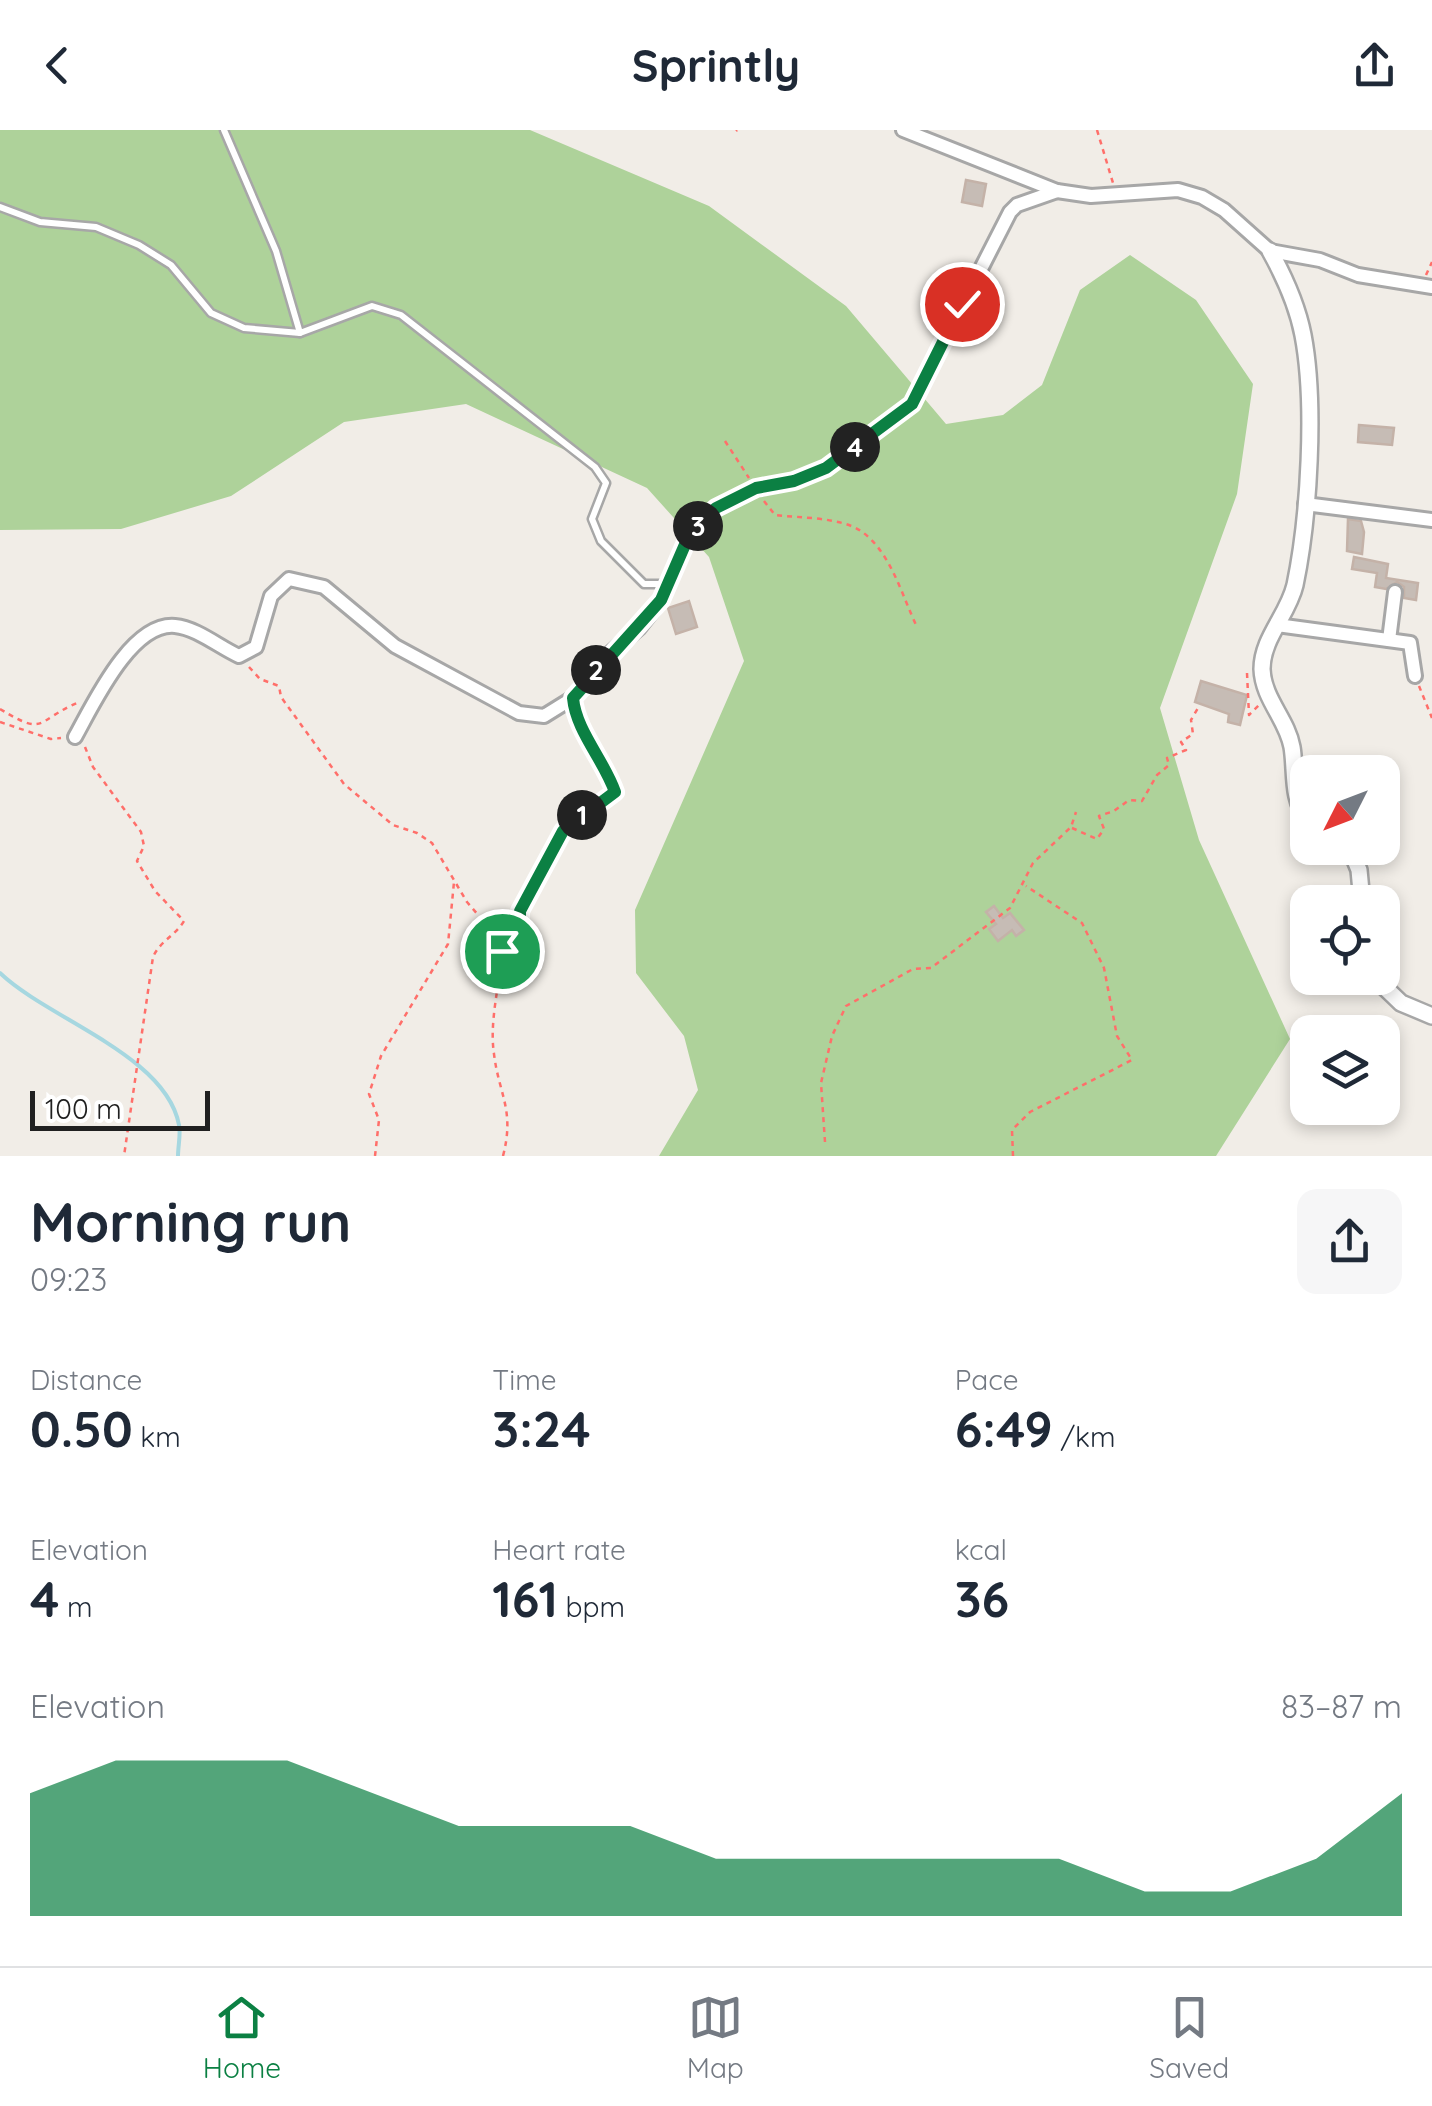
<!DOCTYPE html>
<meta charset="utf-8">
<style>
body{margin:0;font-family:Quicksand,sans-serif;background:#f6f6f7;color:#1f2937;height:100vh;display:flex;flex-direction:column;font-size:38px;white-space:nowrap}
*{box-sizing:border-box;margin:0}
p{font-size:32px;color:#747a83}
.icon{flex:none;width:55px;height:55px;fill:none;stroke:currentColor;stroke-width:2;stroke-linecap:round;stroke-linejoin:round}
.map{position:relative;height:1026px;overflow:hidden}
.details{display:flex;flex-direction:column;background:#fff;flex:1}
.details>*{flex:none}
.needle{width:65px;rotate:228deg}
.tools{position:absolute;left:1290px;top:625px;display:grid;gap:20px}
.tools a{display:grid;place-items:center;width:110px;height:110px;border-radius:20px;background:#fff;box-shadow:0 5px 15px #0003;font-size:50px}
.scale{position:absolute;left:30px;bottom:25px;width:180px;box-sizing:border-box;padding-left:10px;border:5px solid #202020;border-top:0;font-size:28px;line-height:35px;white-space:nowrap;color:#202020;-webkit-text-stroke:8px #fff;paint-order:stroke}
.pin{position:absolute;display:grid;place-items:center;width:85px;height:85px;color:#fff;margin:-42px;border:5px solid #fff;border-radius:50%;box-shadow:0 2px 10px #0007}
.km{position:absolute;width:50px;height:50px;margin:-25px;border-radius:50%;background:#222;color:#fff;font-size:28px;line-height:50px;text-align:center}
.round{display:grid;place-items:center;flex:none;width:105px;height:105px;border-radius:20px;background:#f6f6f7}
.headline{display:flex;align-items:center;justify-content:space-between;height:170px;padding:0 30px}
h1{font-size:55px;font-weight:700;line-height:75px}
.stats{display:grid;grid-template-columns:repeat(3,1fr);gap:15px;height:170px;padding:10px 30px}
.stats div{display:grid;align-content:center}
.stats b{font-size:50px;font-weight:700}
.stats small{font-size:28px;font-weight:400}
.stats p{font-size:28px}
.chart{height:280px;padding:20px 30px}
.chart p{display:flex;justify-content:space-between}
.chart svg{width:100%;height:180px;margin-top:10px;fill:#0b8043;opacity:.7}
header{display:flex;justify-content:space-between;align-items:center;height:130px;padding:0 30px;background:#fff;font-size:45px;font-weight:700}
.tabs{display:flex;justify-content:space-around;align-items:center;height:140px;border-top:2px solid #e0e1e3;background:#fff;font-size:28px;color:#747a83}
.tabs a{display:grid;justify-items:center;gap:5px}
.tabs .on{color:#0b8043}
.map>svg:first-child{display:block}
.forest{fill:#aed29a}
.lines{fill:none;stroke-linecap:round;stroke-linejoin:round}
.stream{stroke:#a6d7e0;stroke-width:4}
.building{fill:#c6bcb5;stroke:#c4b2a8;stroke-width:2.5}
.service-casing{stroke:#a7a7a7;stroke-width:11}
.minor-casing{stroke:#a7a7a7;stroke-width:18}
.tertiary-casing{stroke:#a7a7a7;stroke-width:20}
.path{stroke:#ff6f6a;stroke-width:2.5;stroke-dasharray:5 5;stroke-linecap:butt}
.service{stroke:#fff;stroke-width:6}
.minor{stroke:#fff;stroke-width:12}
.tertiary{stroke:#fff;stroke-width:15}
.route-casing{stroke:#fff;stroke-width:20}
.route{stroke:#0b8043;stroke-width:12}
</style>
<header><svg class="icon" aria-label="back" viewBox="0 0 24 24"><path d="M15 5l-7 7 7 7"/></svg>Sprintly<svg class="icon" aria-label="share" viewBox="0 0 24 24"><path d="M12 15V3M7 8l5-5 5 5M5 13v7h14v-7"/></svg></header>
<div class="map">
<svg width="1432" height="1026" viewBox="0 0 1432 1026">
<rect width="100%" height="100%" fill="#f1ede7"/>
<path class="forest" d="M0 0H530L709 76 846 176 946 294 1003 285 1042 255 1080 160 1130 125 1196 170 1253 254 1237 364 1160 578 1199 710 1290 909 1216 1026H659L698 960 684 906 636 843 635 780 744 531 709 427 647 358 466 274 344 292 231 366 121 399 0 400Z"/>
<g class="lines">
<path class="stream" d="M0 843C48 889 166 925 179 995 181 1004 178 1016 178 1026"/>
</g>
<g class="building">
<path d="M966 50 986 54 982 76 962 72Z"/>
<path d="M1359 295 1394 298 1392 315 1358 312Z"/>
<path d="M1348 389 1361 391 1364 402 1362 424 1347 421Z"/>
<path d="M1354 427 1388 434 1386 448 1418 453 1416 470 1404 468V457L1397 452 1386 459 1375 457 1377 443 1352 439Z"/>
<path d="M689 471 697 497 676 504 668 478Z"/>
<path d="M1201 551 1247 565 1240 595 1228 592 1229 584 1195 572Z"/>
<path d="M994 776 1003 788 1010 783 1024 800 1016 806 1012 800 998 811 989 799 996 794 986 782Z"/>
</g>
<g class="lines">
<defs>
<g id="service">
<path d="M224 0 276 121 300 203"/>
<path d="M0 77 40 92 96 97 139 115 171 135 211 183 244 198 300 203 372 176 401 185 595 337 606 353 592 389 601 411 644 454H666"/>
</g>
<g id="minor">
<path d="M903 0 1057 61 1091 66 1178 60 1202 67 1224 80 1270 121 1320 130 1358 145 1432 157"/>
<path d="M1305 374 1432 390"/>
<path d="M1277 495 1410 513 1415 546"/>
<path d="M1389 510 1395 462"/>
<path d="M75 607C93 575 131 492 175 496 197 498 219 517 239 526L256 517 271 466 289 449 324 457 395 516 519 583 544 586 573 568 608 525 639 498 661 470 690 403 716 378 755 359 795 351 826 338 912 274 1010 82 1017 75 1057 61"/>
</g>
<g id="tertiary">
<path d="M1270 121C1285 148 1297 174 1303 205 1316 273 1309 388 1295 455 1288 485 1262 508 1262 539 1263 569 1287 589 1292 617 1296 640 1291 671 1308 689"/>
<path d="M1350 718 1359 740 1362 772"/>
<path d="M1375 848 1401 873 1432 886"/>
</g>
</defs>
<use href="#service" class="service-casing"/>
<use href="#minor" class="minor-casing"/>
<use href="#tertiary" class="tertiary-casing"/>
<g class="path">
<path d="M1097 0 1113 53"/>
<path d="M736 1 737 0"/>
<path d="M1426 145 1432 132"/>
<path d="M725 311 749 348"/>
<path d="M764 371 775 385C800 388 840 387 861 401 891 422 902 466 917 497"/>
<path d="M249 537 260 549 279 556 281 567 344 654 393 695 417 703 432 713 467 772 497 807 501 820"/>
<path d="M1247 543 1249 585 1259 575"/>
<path d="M1419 556 1432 588"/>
<path d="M0 579C46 607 35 591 77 573"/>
<path d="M0 592 51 609 61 608"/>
<path d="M85 617 93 637 141 702 144 716 137 731 155 761 184 791C175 806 160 811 153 827L124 1026"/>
<path d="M1072 698 1097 709 1104 699 1099 686 1114 681 1129 670 1142 671 1157 645 1169 635 1167 628 1186 620 1181 612 1193 604 1191 590 1198 578"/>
<path d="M825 1012 821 953 832 906 846 876 913 839 931 838 1010 778 1033 733 1071 697 1076 682"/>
<path d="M375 1026 379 990 369 964 381 926 448 814 454 752"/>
<path d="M503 1026C515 980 499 965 494 924 489 891 500 854 502 821L520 826 519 781 563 701 615 662 607 638 574 581"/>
<path d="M1013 1026 1012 1000 1030 982 1132 930 1117 906 1104 838 1082 793 1026 756"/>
</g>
<use href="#service" class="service"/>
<use href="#minor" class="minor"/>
<use href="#tertiary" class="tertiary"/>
</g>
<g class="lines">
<defs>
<path id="route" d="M502 821 520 826V781L563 701 615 662C604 630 576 601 573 568L661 470 690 403 716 378 756 358 794 351 826 338 912 274 962 174"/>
</defs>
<use href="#route" class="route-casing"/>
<use href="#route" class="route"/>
</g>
</svg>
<div class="tools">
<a><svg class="needle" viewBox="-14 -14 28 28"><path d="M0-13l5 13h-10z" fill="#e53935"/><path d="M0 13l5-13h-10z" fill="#747a83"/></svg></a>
<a><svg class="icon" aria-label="locate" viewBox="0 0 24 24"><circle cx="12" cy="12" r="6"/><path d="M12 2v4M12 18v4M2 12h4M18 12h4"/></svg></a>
<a><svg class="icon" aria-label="layers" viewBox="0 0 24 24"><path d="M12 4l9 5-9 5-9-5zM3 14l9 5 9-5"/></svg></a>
</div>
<div class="scale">100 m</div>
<div class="pin" style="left:502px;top:821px;background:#1e9e55"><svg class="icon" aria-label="arrive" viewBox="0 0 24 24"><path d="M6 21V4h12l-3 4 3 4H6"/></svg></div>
<div class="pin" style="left:962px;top:174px;background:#d93025"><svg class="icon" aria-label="check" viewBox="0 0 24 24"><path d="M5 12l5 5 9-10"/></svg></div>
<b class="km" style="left:582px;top:685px">1</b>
<b class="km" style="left:596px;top:540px">2</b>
<b class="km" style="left:698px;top:396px">3</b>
<b class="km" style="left:855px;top:317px">4</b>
</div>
<section class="details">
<div class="headline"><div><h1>Morning run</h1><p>09:23</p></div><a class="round"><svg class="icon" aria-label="share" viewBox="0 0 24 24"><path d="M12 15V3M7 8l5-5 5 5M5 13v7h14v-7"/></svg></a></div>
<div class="stats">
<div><p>Distance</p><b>0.50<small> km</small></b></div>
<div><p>Time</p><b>3:24</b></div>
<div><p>Pace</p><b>6:49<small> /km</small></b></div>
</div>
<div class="stats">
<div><p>Elevation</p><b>4<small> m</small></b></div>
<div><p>Heart rate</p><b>161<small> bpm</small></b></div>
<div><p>kcal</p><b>36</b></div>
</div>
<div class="chart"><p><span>Elevation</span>83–87 m</p>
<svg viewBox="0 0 160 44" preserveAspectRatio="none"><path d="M0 44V14L10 6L20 6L30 6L40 14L50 22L60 22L70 22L80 30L90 30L100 30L110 30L120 30L130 38L140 38L150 30L160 14V44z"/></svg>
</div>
</section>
<nav class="tabs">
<a class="on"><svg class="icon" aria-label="home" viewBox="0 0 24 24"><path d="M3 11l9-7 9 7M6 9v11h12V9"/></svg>Home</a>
<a><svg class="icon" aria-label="map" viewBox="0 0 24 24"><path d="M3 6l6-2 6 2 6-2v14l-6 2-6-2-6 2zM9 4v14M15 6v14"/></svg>Map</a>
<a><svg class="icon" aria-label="saved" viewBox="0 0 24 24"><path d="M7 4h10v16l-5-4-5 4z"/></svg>Saved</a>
</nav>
